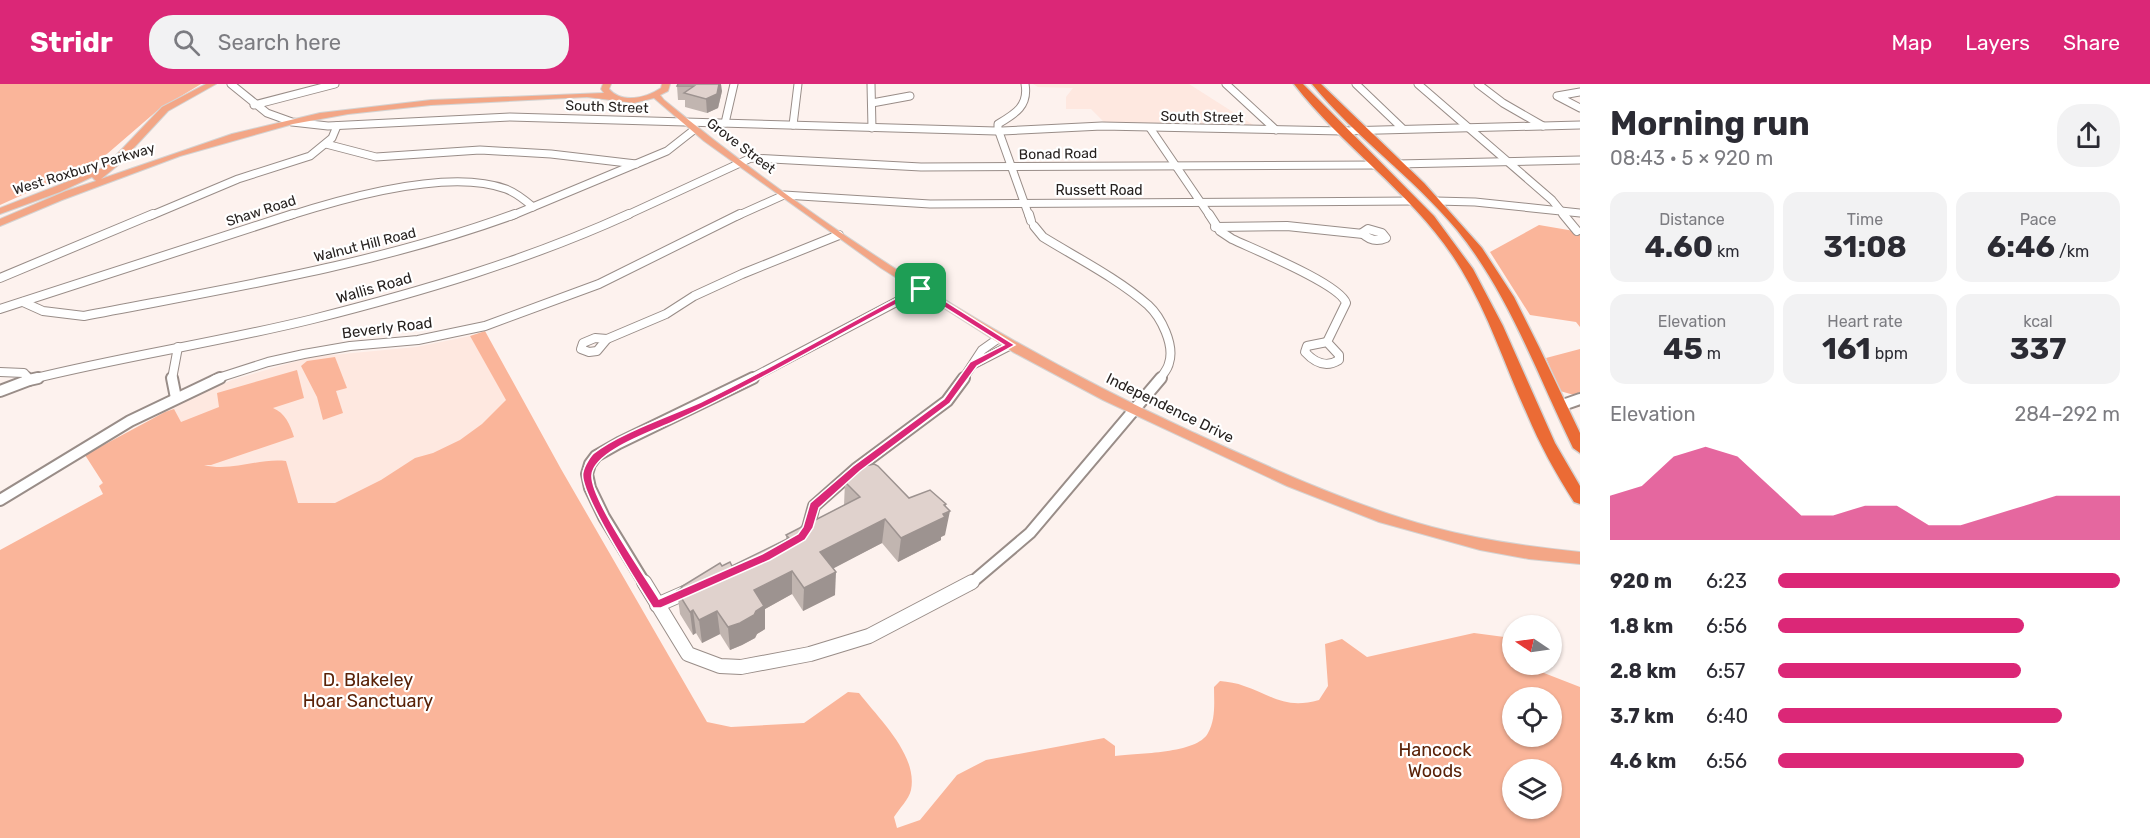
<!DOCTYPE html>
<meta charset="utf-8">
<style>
body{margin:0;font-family:Rubik,sans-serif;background:#f2f2f3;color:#2b2b33;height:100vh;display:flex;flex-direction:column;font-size:22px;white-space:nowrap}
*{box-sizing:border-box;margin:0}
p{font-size:20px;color:#7c7c81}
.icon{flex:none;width:33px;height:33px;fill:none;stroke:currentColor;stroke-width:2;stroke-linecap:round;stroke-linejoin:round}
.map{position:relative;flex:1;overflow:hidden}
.drawer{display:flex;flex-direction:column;background:#fff;width:570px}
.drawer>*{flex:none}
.needle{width:39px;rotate:283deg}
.fabs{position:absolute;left:1502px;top:531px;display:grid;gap:12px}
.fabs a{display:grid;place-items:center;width:60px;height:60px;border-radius:50%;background:#fff;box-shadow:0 2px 4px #0004;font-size:30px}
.pin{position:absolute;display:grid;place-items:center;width:51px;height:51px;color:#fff;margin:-26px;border-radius:12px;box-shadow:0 3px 9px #0006}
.round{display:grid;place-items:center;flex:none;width:63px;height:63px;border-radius:24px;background:#f2f2f3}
.overview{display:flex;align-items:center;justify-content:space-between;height:102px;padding:0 30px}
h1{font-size:33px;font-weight:700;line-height:45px}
.figures{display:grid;grid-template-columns:repeat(3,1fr);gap:9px;height:102px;padding:6px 30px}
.figures div{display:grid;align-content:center;border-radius:15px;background:#f2f2f3;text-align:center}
.figures b{font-size:30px;font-weight:700}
.figures small{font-size:16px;font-weight:400}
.figures p{font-size:16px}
.chart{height:168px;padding:12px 30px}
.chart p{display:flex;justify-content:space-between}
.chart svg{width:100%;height:108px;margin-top:6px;fill:#db2777;opacity:.7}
ul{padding:0 30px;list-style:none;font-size:20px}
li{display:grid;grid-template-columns:96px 72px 1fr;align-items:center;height:45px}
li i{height:15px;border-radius:8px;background:#db2777}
header{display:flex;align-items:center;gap:36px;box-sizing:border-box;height:84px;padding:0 30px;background:#db2777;color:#fff}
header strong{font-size:28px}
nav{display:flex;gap:33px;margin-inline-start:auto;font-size:21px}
.search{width:420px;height:54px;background:#f2f2f3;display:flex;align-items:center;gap:15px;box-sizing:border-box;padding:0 21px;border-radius:24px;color:#7c7c81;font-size:22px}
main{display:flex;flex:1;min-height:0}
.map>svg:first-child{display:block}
.built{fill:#fee8e0}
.green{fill:#fab59a;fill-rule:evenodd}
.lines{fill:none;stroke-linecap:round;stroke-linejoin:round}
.minor-far3-casing{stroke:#998d88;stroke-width:9}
.minor-far2-casing{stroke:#998d88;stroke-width:10}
.minor-far1-casing{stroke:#998d88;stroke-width:14}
.minor-casing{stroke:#998d88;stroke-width:16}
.major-casing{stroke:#d4d3d2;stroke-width:2}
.highway-casing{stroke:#d4d3d2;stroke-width:3}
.minor-far3{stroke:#fff;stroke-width:7}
.minor-far2{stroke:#fff;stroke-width:8}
.minor-far1{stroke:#fff;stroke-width:10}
.minor{stroke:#fff;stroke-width:14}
.major{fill:#f3a686;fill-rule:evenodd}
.highway{fill:#eb6b35;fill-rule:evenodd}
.wall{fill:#c1b5b0}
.shaded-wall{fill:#9d9390}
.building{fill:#e0d2cd;stroke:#9d9390;stroke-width:1.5}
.route{fill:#db2777;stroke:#fff;stroke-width:1.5;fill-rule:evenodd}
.labels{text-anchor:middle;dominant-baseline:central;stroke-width:4.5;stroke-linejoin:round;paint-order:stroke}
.far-street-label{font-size:14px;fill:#272220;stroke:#fff}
.street-label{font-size:15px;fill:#272220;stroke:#fff}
.near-park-label{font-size:18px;fill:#5a2208;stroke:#fff}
</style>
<header>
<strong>Stridr</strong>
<div class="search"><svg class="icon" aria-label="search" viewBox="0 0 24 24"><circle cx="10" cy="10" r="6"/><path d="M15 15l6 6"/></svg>Search here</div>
<nav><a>Map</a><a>Layers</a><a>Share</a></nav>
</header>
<main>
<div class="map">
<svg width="1580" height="754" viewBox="0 0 1580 754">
<rect width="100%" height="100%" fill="#fdf2ee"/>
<g class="built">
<path d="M1033 0H1189L1258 44 1106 40 1091 25H1066V13L1073 4 1038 3Z"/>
<path d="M470 252 545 383 311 469 99 402 153 334 193 313 232 296 311 273 416 263Z"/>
</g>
<g class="green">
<path d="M0 0H201L158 26 100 76 0 121Z"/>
<path d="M1539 141 1580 148V243L1576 238 1530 231 1490 168Z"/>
<path d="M485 247 561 385 707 638 731 643 804 639 848 608 859 609C879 635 918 671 911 706 909 715 899 725 894 733L897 744 920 736 957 691 986 676 1104 654 1115 662V672C1138 669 1197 670 1208 649 1216 635 1214 618 1214 603L1220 597C1228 598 1237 599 1244 602 1272 611 1285 626 1319 616L1328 602 1325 560 1342 555 1367 573 1474 549 1512 554V580L1540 581 1544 589 1580 603V754H0V466L103 410 99 402 103 399 85 371 165 328 174 325 181 338 219 323 217 309 297 286 304 314 273 324C285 329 290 340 294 353L211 381H204C231 388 258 374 286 377L298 419H335L381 396 415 374 433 369 460 356 482 340 506 316 470 252ZM1512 614H1551V652H1512ZM1512 686H1551V724H1512Z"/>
<path d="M1580 265V308L1574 311 1560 307 1546 274Z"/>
<path d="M335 273 347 304 336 307 343 329 323 336 317 313 301 282 307 277Z"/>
</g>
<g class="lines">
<defs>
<g id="minor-far3">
<path d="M231 0 267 29 292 38 328 42 510 33 996 47"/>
<path d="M871 0 872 44"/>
<path d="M1226 0 1276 46"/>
<path d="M1356 0 1402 44"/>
<path d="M1418 0 1552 116 1565 132"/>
<path d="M1478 0 1503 19 1543 42"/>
<path d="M1580 8 1557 12 1580 24"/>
<path d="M872 19 910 12"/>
<path d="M254 21 335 0"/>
<path d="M725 39 734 0"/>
<path d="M793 41 798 0"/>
<path d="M1150 44 1210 132"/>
<path d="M998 46V40C1015 30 1029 22 1025 0"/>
<path d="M1002 47 1102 42 1342 47 1580 41"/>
<path d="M999 48 1029 132"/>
<path d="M326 60 376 73 480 66 551 70 636 80"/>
<path d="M1397 80 1580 76"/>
<path d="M1436 117 1475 118 1580 129"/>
<path d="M150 132 238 95 310 72 332 54 337 42"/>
<path d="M288 132C344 114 450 84 506 105 516 109 525 116 533 123"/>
<path d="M511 132 667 67 695 45"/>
<path d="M625 132 751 74 921 83 1377 81"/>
<path d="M737 132 784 111 930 120 1413 117"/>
</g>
<g id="minor-far2">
<path d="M1029 130 1031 137"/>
<path d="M1209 130 1220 147 1232 155C1253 165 1340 200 1346 219L1327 258"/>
<path d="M1563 130 1577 147"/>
<path d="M1034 142 1043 153C1077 174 1117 194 1148 221 1161 233 1175 261 1169 279 1168 285 1163 290 1160 295"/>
<path d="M1215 143 1287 142 1363 150"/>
<path d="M1368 145 1382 149 1386 154C1377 158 1369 156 1362 149Z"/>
<path d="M0 194 153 130"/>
<path d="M23 218 43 227 84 232C229 204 376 181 515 130"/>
<path d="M0 225 293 130"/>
<path d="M595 254 607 255 597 267 589 268 581 265 583 259Z"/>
<path d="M607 255 666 230 694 212 742 190 839 151"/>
<path d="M1327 258 1339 271V276C1326 284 1315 279 1305 268L1307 262Z"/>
<path d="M974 280 1011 261"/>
<path d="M0 288 24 289 29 295"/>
<path d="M32 295C125 272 220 258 313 235 420 208 528 176 629 130"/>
<path d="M172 295 178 263"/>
<path d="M215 295 268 278 304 270 350 262 418 256 485 242 599 200 740 130"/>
<path d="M750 295 921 205"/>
<path d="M963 295 982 266 999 254"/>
</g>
<g id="minor-far1">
<path d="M27 294 29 296 38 294"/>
<path d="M172 294 176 314"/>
<path d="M0 307 29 296"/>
<path d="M1560 322 1580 315"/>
<path d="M0 416 130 337 220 294"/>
<path d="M803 452 808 444 814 422 857 384 947 317 964 294"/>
<path d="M645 500 604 433 590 404 587 390 590 380 596 372 619 359 753 294"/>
<path d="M970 500 1030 449 1161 294"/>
</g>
<g id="minor">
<path d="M644 498 688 570 720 582 741 583 810 570 869 552 972 498"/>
<path d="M657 521 689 507"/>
</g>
<path id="major" d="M206 0H216L168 27 117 82 101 95 232 50 320 29 431 16 604 9 601 5 603 0H611L609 5C622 20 646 14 661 4L662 0H670L668 7 660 11 664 16C826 149 1000 259 1190 347 1269 383 1348 420 1432 443 1480 456 1530 463 1580 468V480L1529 475 1480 466 1379 438 1287 402 1103 316 1013 268 881 184 704 57 654 14 634 19 587 13 431 21 348 30 293 40 180 72 62 116 0 142V135L66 107 96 97 92 93 60 108 0 130V124L105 83 162 23Z"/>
<g id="highway">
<path d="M1294 0H1303L1434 132 1473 185 1503 242 1555 359 1580 402V420L1574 418C1556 390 1540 361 1527 330 1505 282 1489 231 1461 185 1418 113 1345 66 1294 0Z"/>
<path d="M1312 0H1321L1424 99 1482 164 1514 213 1539 263 1580 349V369L1573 364C1537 290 1509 210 1457 146 1413 93 1355 53 1312 0Z"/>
</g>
</defs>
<use href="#minor-far3" class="minor-far3-casing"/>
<use href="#minor-far2" class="minor-far2-casing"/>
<use href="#minor-far1" class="minor-far1-casing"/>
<use href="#minor" class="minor-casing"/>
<use href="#major" class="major-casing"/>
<use href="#highway" class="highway-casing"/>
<use href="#minor-far3" class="minor-far3"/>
<use href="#minor-far2" class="minor-far2"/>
<use href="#minor-far1" class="minor-far1"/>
<use href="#minor" class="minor"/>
<use href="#major" class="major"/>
<use href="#highway" class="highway"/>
</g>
<g class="wall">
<path d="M678 0 722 7 718 24 707 29 685 23V16H678L677 2Z"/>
<path d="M853 388 909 414 945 423V451L941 453V456L898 478 882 459 833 484 835 511 803 527 792 510 765 525V545L757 550 755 554 742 561 730 566 720 550 702 559 696 549 693 551 680 530 677 507 681 505V503L722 482H732L786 456V451L844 421 845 398 847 397V393L853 390Z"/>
</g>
<g class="shaded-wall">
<path d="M719 0H721L722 7 718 24 707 29 706 15Z"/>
<path d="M946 420 944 430 950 427 945 451 941 453V456L898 478 901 454Z"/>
<path d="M885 435 882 459 819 492 820 468Z"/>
<path d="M792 487V510L765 525V545L757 550 755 554 742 561 730 566 728 543 754 506Z"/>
<path d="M836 488 835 511 803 527 804 504Z"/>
<path d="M693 526 696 549 693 551 690 528Z"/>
<path d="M717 527 720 550 702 559 699 536Z"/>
</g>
<g class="building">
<path d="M678 0H719L717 10 706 15 684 9 694 2H677Z"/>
<path d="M874 380 878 382 909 414 930 406 946 420 944 421 950 427 943 430 945 433 901 454 885 435 820 468 836 488 804 504 792 487 754 506 764 522 756 527 754 531 740 539 728 543 717 527 699 536 693 526 690 528 677 507 682 504 681 503 720 479 722 482 730 478 732 482 789 454 786 451 860 413 845 398 849 396 847 393 855 390 853 388 865 382Z"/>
</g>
<path class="route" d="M918 203H923L1015 261 977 282 950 319 860 387 819 424 813 444 805 456 770 476 661 524H653C640 503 577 407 583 388 584 383 590 372 594 369 617 350 672 331 701 318 775 283 845 240 918 203ZM920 208 1004 261 970 278 944 315 853 382 810 419 803 443 798 450 762 470 659 515C645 492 590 414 592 391 594 367 654 347 673 338 758 299 838 250 920 208Z"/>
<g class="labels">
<g class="far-street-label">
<text transform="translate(607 23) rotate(2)">South Street</text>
<text transform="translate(1202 33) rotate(1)">South Street</text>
<text transform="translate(741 62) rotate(37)">Grove Street</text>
<text transform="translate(1058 70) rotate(-1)">Bonad Road</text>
<text transform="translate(84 85) rotate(-17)">West Roxbury Parkway</text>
<text x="1099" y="106">Russett Road</text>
<text transform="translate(261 127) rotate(-18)">Shaw Road</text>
<text transform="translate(365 161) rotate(-14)">Walnut Hill Road</text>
</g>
<g class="street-label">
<text transform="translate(374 204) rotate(-16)">Wallis Road</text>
<text transform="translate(387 244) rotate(-7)">Beverly Road</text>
<text transform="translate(1170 324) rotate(26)">Independence Drive</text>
</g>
<g class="near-park-label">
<text x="368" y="596">D. Blakeley<tspan x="368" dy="21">Hoar Sanctuary</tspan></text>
<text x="1435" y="666">Hancock<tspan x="1435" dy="21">Woods</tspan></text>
</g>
</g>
</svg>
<div class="fabs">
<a><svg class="needle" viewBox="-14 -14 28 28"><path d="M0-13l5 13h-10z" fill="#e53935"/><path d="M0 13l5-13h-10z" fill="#7c7c81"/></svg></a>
<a><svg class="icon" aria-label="locate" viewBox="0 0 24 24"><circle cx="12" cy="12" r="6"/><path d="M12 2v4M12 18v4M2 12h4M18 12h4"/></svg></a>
<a><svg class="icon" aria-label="layers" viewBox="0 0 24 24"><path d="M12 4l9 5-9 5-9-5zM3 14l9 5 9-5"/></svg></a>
</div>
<div class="pin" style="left:921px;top:205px;background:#1e9e55"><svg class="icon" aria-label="arrive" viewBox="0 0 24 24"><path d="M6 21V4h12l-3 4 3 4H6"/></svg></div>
</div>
<section class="drawer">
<div class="overview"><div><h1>Morning run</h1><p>08:43 · 5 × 920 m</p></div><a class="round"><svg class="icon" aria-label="share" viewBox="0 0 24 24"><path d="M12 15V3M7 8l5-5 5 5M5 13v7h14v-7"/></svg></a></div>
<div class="figures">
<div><p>Distance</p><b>4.60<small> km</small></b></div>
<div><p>Time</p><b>31:08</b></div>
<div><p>Pace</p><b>6:46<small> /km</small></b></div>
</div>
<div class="figures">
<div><p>Elevation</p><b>45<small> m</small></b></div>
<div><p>Heart rate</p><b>161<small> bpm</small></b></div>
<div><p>kcal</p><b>337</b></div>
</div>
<div class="chart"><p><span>Elevation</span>284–292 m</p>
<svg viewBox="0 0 160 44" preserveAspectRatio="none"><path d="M0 44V26L10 22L20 10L30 6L40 10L50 22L60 34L70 34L80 30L90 30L100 38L110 38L120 34L130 30L140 26L150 26L160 26V44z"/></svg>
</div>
<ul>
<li><b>920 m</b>6:23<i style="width:100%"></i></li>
<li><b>1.8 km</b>6:56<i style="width:72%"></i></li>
<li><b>2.8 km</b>6:57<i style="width:71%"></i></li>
<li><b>3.7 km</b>6:40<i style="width:83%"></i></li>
<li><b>4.6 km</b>6:56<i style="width:72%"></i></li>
</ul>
</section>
</main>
